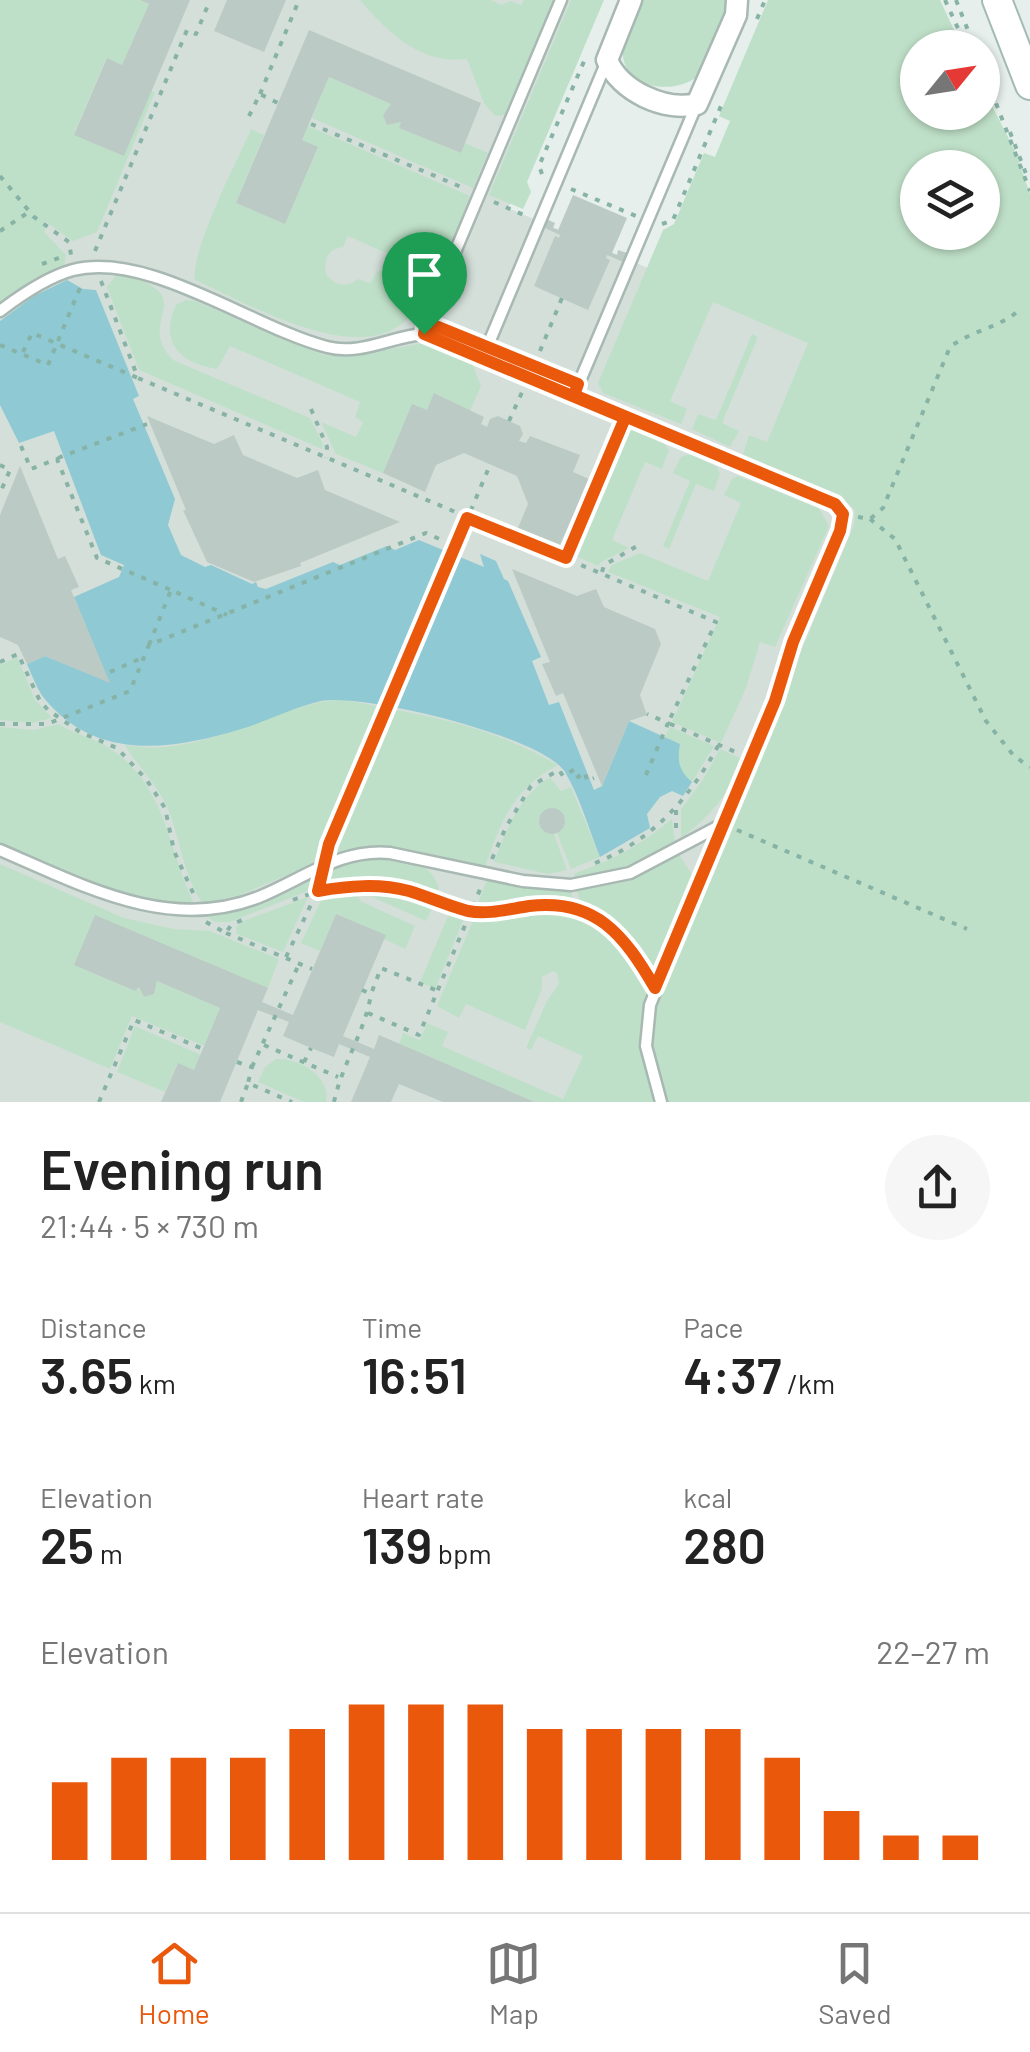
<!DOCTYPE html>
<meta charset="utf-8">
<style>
body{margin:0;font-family:Barlow,sans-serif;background:#f6f6f6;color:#222;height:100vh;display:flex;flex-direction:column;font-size:38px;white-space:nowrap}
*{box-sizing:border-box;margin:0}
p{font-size:32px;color:#767676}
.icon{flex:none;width:55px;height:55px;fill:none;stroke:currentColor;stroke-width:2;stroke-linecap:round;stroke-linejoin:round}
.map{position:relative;height:1102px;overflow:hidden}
.sheet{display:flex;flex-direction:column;background:#fff;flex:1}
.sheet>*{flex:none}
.needle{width:65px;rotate:60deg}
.buttons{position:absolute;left:900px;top:30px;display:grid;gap:20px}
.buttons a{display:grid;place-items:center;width:100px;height:100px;border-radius:50%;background:#fff;box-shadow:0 2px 8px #0004;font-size:50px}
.pin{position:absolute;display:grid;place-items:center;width:85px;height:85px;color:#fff;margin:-102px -42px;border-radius:50% 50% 50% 0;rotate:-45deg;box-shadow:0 0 10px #0007}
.pin .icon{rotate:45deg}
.round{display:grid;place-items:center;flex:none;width:105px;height:105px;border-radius:52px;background:#f6f6f6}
.head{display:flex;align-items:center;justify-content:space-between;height:170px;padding:0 40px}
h1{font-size:55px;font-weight:600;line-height:75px}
.metrics{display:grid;grid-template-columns:repeat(3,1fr);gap:15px;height:170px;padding:10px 40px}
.metrics div{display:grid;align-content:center}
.metrics b{font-size:50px;font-weight:600}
.metrics small{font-size:28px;font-weight:400}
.metrics p{font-size:28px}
.chart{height:280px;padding:20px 40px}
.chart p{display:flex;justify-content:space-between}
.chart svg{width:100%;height:180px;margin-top:10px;stroke:#ea580c;stroke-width:6}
.dock{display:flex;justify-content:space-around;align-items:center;height:140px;border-top:2px solid #e0e0e0;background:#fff;font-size:28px;color:#767676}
.dock a{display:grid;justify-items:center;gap:5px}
.dock .selected{color:#ea580c}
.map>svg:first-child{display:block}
.built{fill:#d4dfda}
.green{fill:#bfe0c8;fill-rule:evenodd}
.water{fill:#8ec9d4}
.building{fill:#bbcac4}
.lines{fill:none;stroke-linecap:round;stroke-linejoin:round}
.lane-casing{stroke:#a8b8b2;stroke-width:15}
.street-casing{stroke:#a8b8b2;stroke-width:25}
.secondary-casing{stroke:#a4bbb3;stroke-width:32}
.path{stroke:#86b3a5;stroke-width:4;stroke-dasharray:5 8;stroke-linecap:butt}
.lane{stroke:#fff;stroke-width:10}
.street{stroke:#fff;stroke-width:20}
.secondary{stroke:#fff;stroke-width:28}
.route-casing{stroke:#fff;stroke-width:20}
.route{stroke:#ea580c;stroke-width:12}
</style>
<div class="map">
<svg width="1030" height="1102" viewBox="0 0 1030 1102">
<rect width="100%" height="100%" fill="#e6efeb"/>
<path class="built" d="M0 0H596L508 208 669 277 918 48V232H982L1030 1102H0Z"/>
<g class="green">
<path d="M0 0H140L149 4 122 65 106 59 74 134 151 91 155 92 97 232 73 241 45 221V233L66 255 64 267 39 278 0 304Z"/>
<path d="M360 0H491L502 5 510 1 521 5 524 0H553L505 115 495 116 484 103 467 59C421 65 388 33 360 0Z"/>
<path d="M571 0H604L527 182 531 192 523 209 489 195Z"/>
<path d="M638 0H729L698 76C673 97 617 88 623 45 625 31 634 14 638 0Z"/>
<path d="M768 0H940L962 47 918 48V112H982L983 88 1015 151 1030 194V1102H665C654 1061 647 1043 655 1000L854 525 855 510 849 504 749 464 743 454 749 435 767 442 808 343 713 302 670 401 687 409 681 424 603 393 598 383 663 230 674 224 704 153 715 157 730 121 719 116ZM918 168H982V232H918Z"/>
<path d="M329 77 391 104 383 115 387 125 401 122 400 128 460 153 465 143 488 153 473 188 312 118Z"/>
<path d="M308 126 470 196C460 219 452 265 424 270L348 236 343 247C328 249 323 260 326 274 335 286 346 288 358 279L370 283 377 272 387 268 423 285 426 297 419 315 412 313C367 374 247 303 195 280 190 251 238 160 251 129L264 135 236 203 285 223 318 148 302 140Z"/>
<path d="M118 273C207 297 132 318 173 360L310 418 323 444 322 449 139 370 107 287Z"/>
<path d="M186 300 195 301 323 355 347 357 424 343 471 361 481 386 470 411 435 393 427 410 412 405 383 473 336 454 321 422 356 437 363 422 355 417 360 402 230 346 217 369C179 363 159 342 176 305Z"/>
<path d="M752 334 758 337 722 423 739 431 730 447 692 429 698 414 716 420Z"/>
<path d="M623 426 663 442 669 450 662 469 645 462 612 540 629 548 601 562 598 566 569 553Z"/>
<path d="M691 454 717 467 720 474 714 491 696 484 669 549 663 546 690 481 673 473 681 457Z"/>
<path d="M738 476 819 508 829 526 775 647 760 642 746 688 721 743 672 722 720 617 608 572 612 565 640 553 708 581 741 503 724 495 732 479Z"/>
<path d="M17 657 35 700 52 718 31 723 0 720V665Z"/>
<path d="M340 699 382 707 317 862 240 895 203 904C183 875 181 841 168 809 158 785 138 767 125 745 200 759 268 707 340 699Z"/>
<path d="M389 709C451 719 504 734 558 765 513 788 501 822 485 867 434 856 386 838 336 854L332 846Z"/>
<path d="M58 724C76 735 98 739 115 752 166 788 169 852 194 904L131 898 0 843V727L34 730Z"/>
<path d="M670 727 714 746 692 782C679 771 677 761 680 744L665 737Z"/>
<path d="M720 749 742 759C728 795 712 815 681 838V809L702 781Z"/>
<path d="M550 777 561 791 571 787 600 857 571 869 557 833 564 826V816L552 808 541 815 540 826 547 833 554 834 567 870 548 874 494 862C506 830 520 795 550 777Z"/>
<path d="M672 819 675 843 670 846 617 870 573 879 575 873C612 861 642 844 672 819Z"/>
<path d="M679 855 693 876 651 972C633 942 615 921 582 906L576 889 613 883Z"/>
<path d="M370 857C398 857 442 861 439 898 396 883 369 878 324 887L331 868Z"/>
<path d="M0 864 124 918 174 929 210 931 279 959 268 988 75 965 134 991 139 987 144 997 154 994 157 981 220 1008 204 1046 132 1016 110 1069 0 1022Z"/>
<path d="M321 871 315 888 230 922H214L208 917 211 912 246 907Z"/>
<path d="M487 880 538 889 570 890 574 902 547 901 475 910Z"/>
<path d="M356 889 360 901 415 926 405 949 384 939 385 935 336 914 320 951 301 943 324 894Z"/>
<path d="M390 889 434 904 426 921 363 893 362 890Z"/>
<path d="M308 897 283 952 237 934 236 927 243 921Z"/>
<path d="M547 907C605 916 619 937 649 985 638 1026 641 1062 656 1102H535L399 1044 403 1033 420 1040 427 1023 448 1032 442 1046 563 1099 583 1056 538 1036 531 1050 526 1048 547 1001 559 984 557 973 553 971 542 977V989L525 1030 466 1004 459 1018 437 1006 475 916 491 917Z"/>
<path d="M451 909 466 913 435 989 420 982Z"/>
<path d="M135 1026 201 1055 194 1070 177 1064 165 1092 117 1072Z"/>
<path d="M276 1059C299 1058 331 1076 326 1102H304L258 1082 265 1067Z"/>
</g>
<path class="water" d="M67 280 83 289 96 290 139 396 133 399 175 499 168 525 181 555 205 567 211 565 252 584 256 582 258 587 266 589 333 562 340 565 387 546 395 550 419 540 484 567 480 554 496 561 504 579 508 581 541 657 532 661 549 705 559 702 594 790 602 786 629 721 680 744C677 761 679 771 692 782L683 796 672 791 660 797 647 814 650 828 600 857C589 830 580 797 565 772 542 736 362 693 321 701 294 707 268 721 241 729 172 750 96 762 44 698 37 689 32 675 27 664L45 656 109 682 74 597 119 577 124 565 101 555 54 431 19 443 0 405V321L34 296Z"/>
<g class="building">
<path d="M140 0H190L124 156 74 135 107 58 122 65 149 4Z"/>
<path d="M227 0H286L264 52 214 31Z"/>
<path d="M309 30 481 103 461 153 399 128 401 122 387 125 383 115 391 104 329 77 302 140 318 147 285 224 236 203Z"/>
<path d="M573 195 627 218 612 253 617 255 618 250 627 253 623 262 607 255 606 258 610 260 588 310 534 286 555 236 559 238 560 235 543 227 546 219 555 223 553 228 558 230Z"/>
<path d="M434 393 484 417 481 424 487 427 490 419 498 416 520 426 523 434 519 441 526 443 530 436 580 455 573 472 589 479 559 547 517 530 528 504 517 476 464 453 436 465 425 492 383 473 412 404 427 410Z"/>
<path d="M147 416 214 444 234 435 243 455 297 478 318 470 325 490 400 522 300 563 301 566 254 582 207 562 183 510H186Z"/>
<path d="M20 466 58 559 65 556 79 587 71 590 110 683 45 656 27 664 18 645 0 637V515Z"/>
<path d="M512 569 577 596 596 589 604 607 655 629 661 644 640 695 647 715 629 721 602 786 563 693 556 696 542 664 550 662Z"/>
<circle cx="552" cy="821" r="13"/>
<path d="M336 914 386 935 343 1036 374 1049 379 1035 535 1102H443L399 1084 391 1102H351L370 1057 339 1044 334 1057 311 1048 283 1036 289 1022 258 1010 220 1102H161L178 1063 194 1070 220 1008 157 981 154 994 144 997 139 987 135 991 74 965 95 915 268 988 262 1002 293 1015Z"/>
</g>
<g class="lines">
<defs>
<g id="lane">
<path d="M0 311C21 295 47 277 73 270 149 251 253 328 327 347 361 356 392 336 424 334"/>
<path d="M483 357 607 61"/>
<path d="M574 395 696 106"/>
<path d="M0 850C82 885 169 933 259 897 303 879 341 848 390 853L523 881 571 885 630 873 723 824 775 701 793 642 843 523V514L835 504 424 334 426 321 561 0"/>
<path d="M661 1102 646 1046 650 1005 722 825"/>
</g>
<path id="street" d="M631 0 607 60C620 91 665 112 697 104L736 15 737 0"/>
<path id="secondary" d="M997 0 1030 85"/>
</defs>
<use href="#lane" class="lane-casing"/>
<use href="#street" class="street-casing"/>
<use href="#secondary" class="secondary-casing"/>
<g class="path">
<path d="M945 0 967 48"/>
<path d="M956 0 975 48"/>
<path d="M757 19 765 0"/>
<path d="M982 67 1030 191"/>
<path d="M982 77 988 88"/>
<path d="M260 94 299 0"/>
<path d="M249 116 260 94 278 103"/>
<path d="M311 124 466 189"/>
<path d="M1010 132 1028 179"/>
<path d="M542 174 539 166 585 59"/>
<path d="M0 176 34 217 69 242 71 255"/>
<path d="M571 189 636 216"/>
<path d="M494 202 526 216"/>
<path d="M662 224 673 220 721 106"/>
<path d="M0 231 29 212"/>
<path d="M95 251 187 30 196 34 210 0"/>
<path d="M42 264 61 257"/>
<path d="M101 281 138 378 716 622 668 723 738 753"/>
<path d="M0 345 48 365 82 283"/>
<path d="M23 352 32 333 138 378"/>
<path d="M535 363 562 298"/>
<path d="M311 409 327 447 326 458"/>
<path d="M509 421 523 390"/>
<path d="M21 446 31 469 57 459 97 558 171 590"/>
<path d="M58 458 147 424"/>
<path d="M0 465 10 470 0 493"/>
<path d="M574 514 583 518 619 431"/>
<path d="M858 517 870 519 883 508 950 347C971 331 997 328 1017 312"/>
<path d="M870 519 895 539 986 721 1014 756 1030 767"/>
<path d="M566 558 583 518"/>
<path d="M602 572 604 565 637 546"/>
<path d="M149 645 171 590 227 615"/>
<path d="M0 662 18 654 40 701 48 710 80 732 117 748 146 779 165 808 174 851 194 895"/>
<path d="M110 672 144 657"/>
<path d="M0 724H47L130 691 149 645 426 533 455 546"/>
<path d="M646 775 668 723 647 714"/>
<path d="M676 810V830"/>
<path d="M737 830 967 929"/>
<path d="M329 846 490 465"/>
<path d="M492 859 506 827 531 786 559 770 563 776 575 769 578 777 585 772 587 781 594 778"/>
<path d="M595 863C652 841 689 799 718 746"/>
<path d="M293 900C331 885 373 880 413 892 432 898 451 908 471 912 490 915 512 908 531 906 586 900 621 930 647 975"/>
<path d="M206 922 226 933 231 925 242 920"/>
<path d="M226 933 312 969"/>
<path d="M286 957 316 894"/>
<path d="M362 990 371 994 381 968 438 991"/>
<path d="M368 1013 419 1035 481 887"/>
<path d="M264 1045 338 1077"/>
<path d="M237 1062 252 1067 248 1083"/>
<path d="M304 1062 311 1048"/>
<path d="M252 1067 299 964"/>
<path d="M99 1102 134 1020 203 1049"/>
<path d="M241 1102 248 1083 292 1102"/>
<path d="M334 1102C342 1064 365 1032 371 994"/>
</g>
<use href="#lane" class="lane"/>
<use href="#street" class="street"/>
<use href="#secondary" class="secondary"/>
</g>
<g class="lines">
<defs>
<path id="route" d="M424 334 625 418 566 558 467 518 329 844 318 891C348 886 379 883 409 891 429 897 448 906 468 911 488 915 509 909 529 906 596 898 624 935 655 988L775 701 793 642 840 531 843 514 835 504 574 395 578 384 426 322 424 334"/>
</defs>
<use href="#route" class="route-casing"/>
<use href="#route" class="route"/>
</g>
</svg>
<div class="buttons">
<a><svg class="needle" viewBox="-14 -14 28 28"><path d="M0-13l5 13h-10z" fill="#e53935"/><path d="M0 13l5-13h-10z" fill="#767676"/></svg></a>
<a><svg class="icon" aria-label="layers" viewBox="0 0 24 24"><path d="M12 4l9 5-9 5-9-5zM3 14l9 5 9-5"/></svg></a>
</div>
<div class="pin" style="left:424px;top:334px;background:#1e9e55"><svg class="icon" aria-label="arrive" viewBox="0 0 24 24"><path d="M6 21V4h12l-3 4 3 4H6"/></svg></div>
</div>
<section class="sheet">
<div class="head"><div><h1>Evening run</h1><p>21:44 · 5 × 730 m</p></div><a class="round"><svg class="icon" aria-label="share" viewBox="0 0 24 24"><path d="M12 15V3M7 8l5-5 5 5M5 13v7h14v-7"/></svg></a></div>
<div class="metrics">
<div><p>Distance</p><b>3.65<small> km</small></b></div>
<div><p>Time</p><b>16:51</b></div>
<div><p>Pace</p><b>4:37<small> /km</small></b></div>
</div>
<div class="metrics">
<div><p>Elevation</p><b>25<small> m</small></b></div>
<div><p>Heart rate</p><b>139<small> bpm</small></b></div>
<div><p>kcal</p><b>280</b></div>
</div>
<div class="chart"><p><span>Elevation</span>22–27 m</p>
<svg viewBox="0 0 160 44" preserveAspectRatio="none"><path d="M5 44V25M15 44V19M25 44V19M35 44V19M45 44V12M55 44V6M65 44V6M75 44V6M85 44V12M95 44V12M105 44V12M115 44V12M125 44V19M135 44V32M145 44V38M155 44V38"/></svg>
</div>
</section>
<nav class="dock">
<a class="selected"><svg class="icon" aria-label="home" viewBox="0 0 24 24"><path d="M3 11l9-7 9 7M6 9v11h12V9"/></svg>Home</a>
<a><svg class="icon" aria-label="map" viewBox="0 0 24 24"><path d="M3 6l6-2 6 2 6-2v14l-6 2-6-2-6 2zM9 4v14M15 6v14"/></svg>Map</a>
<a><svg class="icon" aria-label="saved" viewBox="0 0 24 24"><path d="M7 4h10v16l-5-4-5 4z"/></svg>Saved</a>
</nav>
